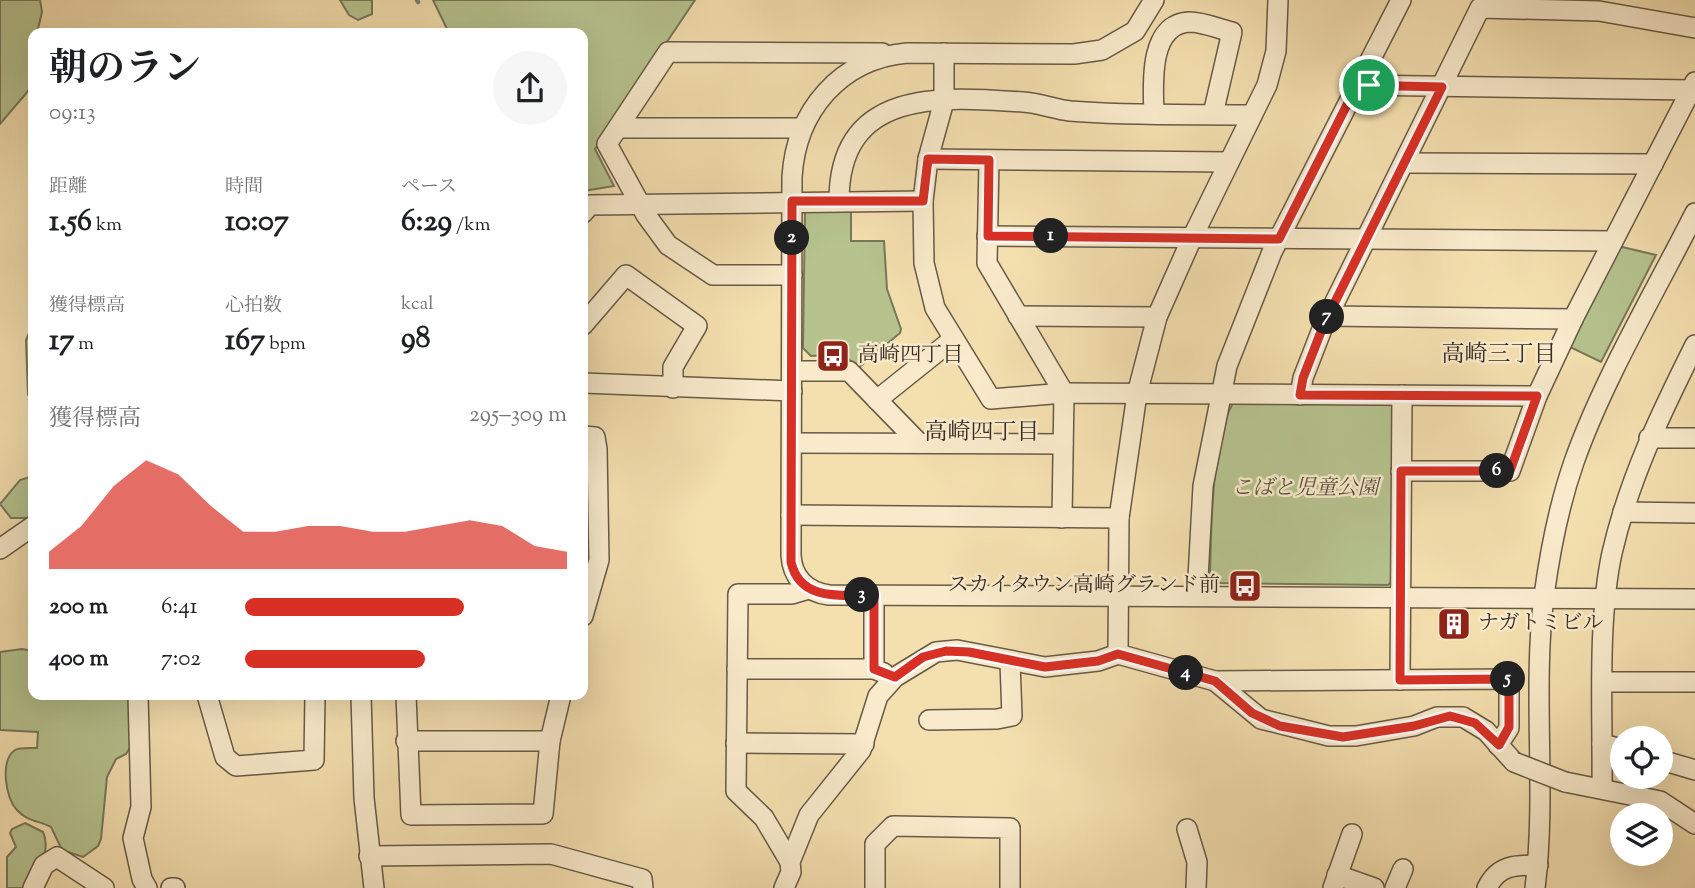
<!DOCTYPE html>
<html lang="ja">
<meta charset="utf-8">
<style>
body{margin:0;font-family:"Sorts Mill Goudy","Noto Serif JP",serif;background:#f6f6f6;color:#202124;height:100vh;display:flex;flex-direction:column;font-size:26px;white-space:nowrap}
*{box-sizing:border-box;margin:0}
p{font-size:23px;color:#757577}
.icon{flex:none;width:38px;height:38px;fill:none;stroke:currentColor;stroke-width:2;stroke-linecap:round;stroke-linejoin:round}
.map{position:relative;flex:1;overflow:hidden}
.panel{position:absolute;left:28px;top:28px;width:560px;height:672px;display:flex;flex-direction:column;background:#fff;border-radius:14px;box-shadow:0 7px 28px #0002}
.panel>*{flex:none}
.buttons{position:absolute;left:1610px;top:726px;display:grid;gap:14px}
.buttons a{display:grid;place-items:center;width:63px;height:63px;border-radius:50%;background:#fff;box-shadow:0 7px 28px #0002;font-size:35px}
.pin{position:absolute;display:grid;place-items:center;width:60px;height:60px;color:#fff;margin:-30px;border:4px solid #fff;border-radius:50%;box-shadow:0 2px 7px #0007}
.km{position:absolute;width:35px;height:35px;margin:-18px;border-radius:50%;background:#222;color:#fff;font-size:19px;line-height:35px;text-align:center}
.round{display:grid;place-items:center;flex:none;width:74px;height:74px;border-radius:37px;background:#f6f6f6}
.summary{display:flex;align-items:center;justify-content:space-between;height:119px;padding:0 21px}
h1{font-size:38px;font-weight:700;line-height:52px}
.stats{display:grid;grid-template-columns:repeat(3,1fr);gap:10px;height:119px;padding:7px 21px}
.stats div{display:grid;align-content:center}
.stats b{font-size:30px;font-weight:700}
.stats small{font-size:19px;font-weight:400}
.stats p{font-size:19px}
.chart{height:196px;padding:14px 21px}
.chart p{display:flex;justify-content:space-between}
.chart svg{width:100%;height:126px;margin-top:7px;fill:#d93025;opacity:.7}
ul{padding:0 21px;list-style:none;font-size:23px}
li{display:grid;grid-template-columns:112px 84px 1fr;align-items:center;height:52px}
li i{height:18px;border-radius:9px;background:#d93025}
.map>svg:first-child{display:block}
.green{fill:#b6c38f;stroke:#77785a;stroke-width:2}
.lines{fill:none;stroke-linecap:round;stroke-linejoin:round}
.stream{stroke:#77827d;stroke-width:4.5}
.minor-casing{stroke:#675a48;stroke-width:22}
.minor{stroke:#f8eacb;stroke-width:19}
.minor-bridge-casing{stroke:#675a48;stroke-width:22;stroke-linecap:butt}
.minor-bridge{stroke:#f8eacb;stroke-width:19}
.route-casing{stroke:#fff;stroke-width:14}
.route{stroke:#d93025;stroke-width:9}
.labels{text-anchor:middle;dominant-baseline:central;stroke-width:5;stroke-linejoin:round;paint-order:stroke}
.poi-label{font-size:21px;fill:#382d25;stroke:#f8eacb;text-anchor:start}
.park-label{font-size:21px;font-style:italic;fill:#585240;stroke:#f8eacb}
.neighbourhood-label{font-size:23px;fill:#382d25;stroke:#f8eacb}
</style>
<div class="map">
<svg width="1695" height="888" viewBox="0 0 1695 888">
<rect width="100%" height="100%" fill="#f4dfaf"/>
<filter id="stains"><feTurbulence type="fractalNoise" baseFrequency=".00286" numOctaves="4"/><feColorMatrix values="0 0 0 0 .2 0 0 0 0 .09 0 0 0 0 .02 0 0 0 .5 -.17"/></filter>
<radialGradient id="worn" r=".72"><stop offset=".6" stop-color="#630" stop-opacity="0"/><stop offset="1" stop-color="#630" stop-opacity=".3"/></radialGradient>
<g class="green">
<path d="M0 0H40L42 12 37 33H33V69L29 90 0 124Z"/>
<path d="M340 0H372V14L358 20 349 15Z"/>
<path d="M433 0H695L595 149 614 186 583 191V33H449Z"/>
<path d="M851 206V241H884L887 289 901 329 900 333 857 369 845 354 811 356 803 348 805 210Z"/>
<path d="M1618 246 1656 255 1601 362 1568 346Z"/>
<path d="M33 324V398L28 395 26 340Z"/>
<path d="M1236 399 1390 400 1395 407V579L1388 585 1216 583 1210 577C1211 535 1211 431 1236 399Z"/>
<path d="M33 476V518H11L0 504 20 480Z"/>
<path d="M22 649 33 651V695H132L131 746 126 754 116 759 107 777 101 839 98 846 83 857 62 850 51 827C40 821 26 821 17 810 5 798 0 760 15 750 20 747 30 748 37 748L38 732 0 730V652Z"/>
<path d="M25 823 43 832C52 852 37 871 27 888H7V857L16 847 10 833 12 829Z"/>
</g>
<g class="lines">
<path class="stream" d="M417 0 418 2"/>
<defs>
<g id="minor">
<path d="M1154 0 1135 31 1102 50 1074 54 907 53C840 59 796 111 792 177L791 555C792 577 806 592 829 595L1695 599"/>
<path d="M944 53V101L928 159 923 201 924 263 935 308 991 399 1064 393 1537 396"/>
<path d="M1357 85 1691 90"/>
<path d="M1154 113C1153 86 1148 23 1190 22 1203 22 1219 29 1232 32L1213 114"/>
<path d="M618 128H802"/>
<path d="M928 159 1229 162"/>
<path d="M989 160 987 263 1064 393 1062 518"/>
<path d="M1405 163 1653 164"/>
<path d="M839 201C839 89 939 96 1023 102 1039 103 1054 109 1070 111 1130 116 1192 114 1252 115"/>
<path d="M583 213 590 205 923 201"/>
<path d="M987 236 1613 241"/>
<path d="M792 275H713L668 245 646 215 607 144 668 52 882 53"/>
<path d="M1018 316 1157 317"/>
<path d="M1328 316 1573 319"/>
<path d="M583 325 626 275 697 326 673 367V388"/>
<path d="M792 371H849L919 443"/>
<path d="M583 383 792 391"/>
<path d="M1300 395 1303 378 1324 324 1480 8 1599 11 1695 28"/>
<path d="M877 400 952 340"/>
<path d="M583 436 595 437 597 449 599 560 583 616"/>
<path d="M1649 438H1695"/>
<path d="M792 443 1063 444"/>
<path d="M1401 471H1510L1537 396 1573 319 1695 82"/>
<path d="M1623 512 1695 513"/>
<path d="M791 515 1119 518"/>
<path d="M0 549 33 526"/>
<path d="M874 595V669L884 673"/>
<path d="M1197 596 1203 486 1227 366 1272 252 1401 0"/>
<path d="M1118 654 1119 518 1137 394 1157 317 1192 238 1267 85 1276 51 1278 0"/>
<path d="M737 669H874"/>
<path d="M1400 680 1402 395"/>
<path d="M1215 681 1509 679V728L1498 745"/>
<path d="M1604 682H1695"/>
<path d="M138 695 141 807 133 838 142 879 147 888"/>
<path d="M207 695 225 757 236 766 314 760 315 695"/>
<path d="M361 695 364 798 374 888"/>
<path d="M406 695 411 815 543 814 550 741 561 695"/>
<path d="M929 720 997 719 1012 716 1010 662"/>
<path d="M406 741H550"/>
<path d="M736 743 864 744"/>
<path d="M1602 744 1622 749"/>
<path d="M1661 760 1695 770"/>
<path d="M1565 782 1660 801 1695 824"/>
<path d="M1602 788C1603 716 1597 622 1612 553 1629 479 1661 413 1695 345"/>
<path d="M1187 829 1197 862 1196 888"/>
<path d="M369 856 551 854 642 879 643 888"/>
<path d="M790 862 764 818 736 791 738 594H792L809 589"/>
<path d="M1337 875 1374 888"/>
<path d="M33 888 44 865 57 857 104 888"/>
<path d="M171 888H175"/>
<path d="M784 888 791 872 790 862 809 815 861 750 878 696 895 677 936 652 957 650 1045 667 1098 661 1118 654 1215 681 1261 719 1329 736H1356L1414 726 1437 717H1463L1486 731 1514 762"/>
<path d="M875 888V844L893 826 1010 828V888"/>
<path d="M1333 888 1352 834"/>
<path d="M1395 888 1403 869"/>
<path d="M1487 888C1498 865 1515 865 1538 865"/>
<path d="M1535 888C1547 791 1532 693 1544 596 1550 551 1559 505 1574 462 1603 380 1655 292 1695 213"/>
</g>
</defs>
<use href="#minor" class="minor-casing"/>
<use href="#minor" class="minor"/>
<defs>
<path id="minor-bridge" d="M1514 762 1565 782"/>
</defs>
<use href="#minor-bridge" class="minor-bridge-casing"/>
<use href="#minor-bridge" class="minor-bridge"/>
</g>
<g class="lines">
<defs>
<path id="route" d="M1357 85 1442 87 1324 324 1303 378 1300 395 1537 396 1510 471H1401L1400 680 1509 679V727L1499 745 1475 723 1450 716 1414 726 1343 737 1280 726 1252 713 1215 681 1118 654 1098 661 1045 667 969 652 946 651 923 657 895 677 874 669V595C842 595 800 602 791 562L792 201H923L928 159 989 160 988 236 1279 239Z"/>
</defs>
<use href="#route" class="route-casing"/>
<use href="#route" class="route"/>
</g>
<defs>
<symbol id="bus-square" viewBox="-11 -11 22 22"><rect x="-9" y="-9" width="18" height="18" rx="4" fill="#8f2418" stroke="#f8eacb"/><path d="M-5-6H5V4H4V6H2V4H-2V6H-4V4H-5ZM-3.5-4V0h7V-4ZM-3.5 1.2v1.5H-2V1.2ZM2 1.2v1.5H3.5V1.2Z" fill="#fff"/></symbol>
<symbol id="building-square" viewBox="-11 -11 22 22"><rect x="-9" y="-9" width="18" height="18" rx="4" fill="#8f2418" stroke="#f8eacb"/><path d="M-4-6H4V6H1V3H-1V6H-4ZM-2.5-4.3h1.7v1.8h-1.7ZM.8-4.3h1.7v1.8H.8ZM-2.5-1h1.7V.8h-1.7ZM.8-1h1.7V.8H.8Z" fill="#fff"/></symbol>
</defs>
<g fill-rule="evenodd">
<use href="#bus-square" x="814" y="337" width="38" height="38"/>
<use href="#bus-square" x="1226" y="567" width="38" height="38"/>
<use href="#building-square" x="1435" y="605" width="38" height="38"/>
</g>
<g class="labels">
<g class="poi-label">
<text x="858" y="356">高崎四丁目</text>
<text x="1220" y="586" text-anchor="end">スカイタウン高崎グランド前</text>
<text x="1478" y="624">ナガトミビル</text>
</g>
<g class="park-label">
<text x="1305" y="489">こばと児童公園</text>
</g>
<g class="neighbourhood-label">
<text x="1499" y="355">高崎三丁目</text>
<text x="982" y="433">高崎四丁目</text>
</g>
</g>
<rect width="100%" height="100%" filter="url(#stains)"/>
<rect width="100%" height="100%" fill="url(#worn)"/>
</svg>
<div class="buttons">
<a><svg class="icon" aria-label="locate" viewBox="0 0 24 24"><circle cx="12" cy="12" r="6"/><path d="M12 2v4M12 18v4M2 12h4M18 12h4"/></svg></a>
<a><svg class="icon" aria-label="layers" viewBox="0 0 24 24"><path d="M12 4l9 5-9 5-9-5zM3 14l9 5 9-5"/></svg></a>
</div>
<div class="pin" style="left:1369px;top:85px;background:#1e9e55"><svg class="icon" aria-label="arrive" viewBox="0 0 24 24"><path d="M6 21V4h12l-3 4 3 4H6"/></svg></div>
<b class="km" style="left:1051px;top:236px">1</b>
<b class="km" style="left:792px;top:238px">2</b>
<b class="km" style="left:862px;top:595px">3</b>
<b class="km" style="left:1186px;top:673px">4</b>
<b class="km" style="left:1508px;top:679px">5</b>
<b class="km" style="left:1497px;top:471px">6</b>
<b class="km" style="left:1327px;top:317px">7</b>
<section class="panel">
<div class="summary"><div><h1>朝のラン</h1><p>09:13</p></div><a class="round"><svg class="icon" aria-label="share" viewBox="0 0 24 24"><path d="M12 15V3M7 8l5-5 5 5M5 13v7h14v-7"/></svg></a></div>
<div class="stats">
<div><p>距離</p><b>1.56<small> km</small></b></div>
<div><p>時間</p><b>10:07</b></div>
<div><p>ペース</p><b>6:29<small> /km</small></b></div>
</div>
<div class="stats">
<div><p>獲得標高</p><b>17<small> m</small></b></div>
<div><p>心拍数</p><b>167<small> bpm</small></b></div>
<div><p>kcal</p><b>98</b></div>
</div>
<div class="chart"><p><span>獲得標高</span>295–309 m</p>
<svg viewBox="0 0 160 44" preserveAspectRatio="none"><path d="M0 44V38L10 29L20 15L30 6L40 11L50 22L60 31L70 31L80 29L90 29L100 31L110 31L120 29L130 27L140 29L150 36L160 38V44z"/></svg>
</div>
<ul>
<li><b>200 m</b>6:41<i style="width:68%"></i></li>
<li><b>400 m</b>7:02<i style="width:56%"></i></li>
</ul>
</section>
</div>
